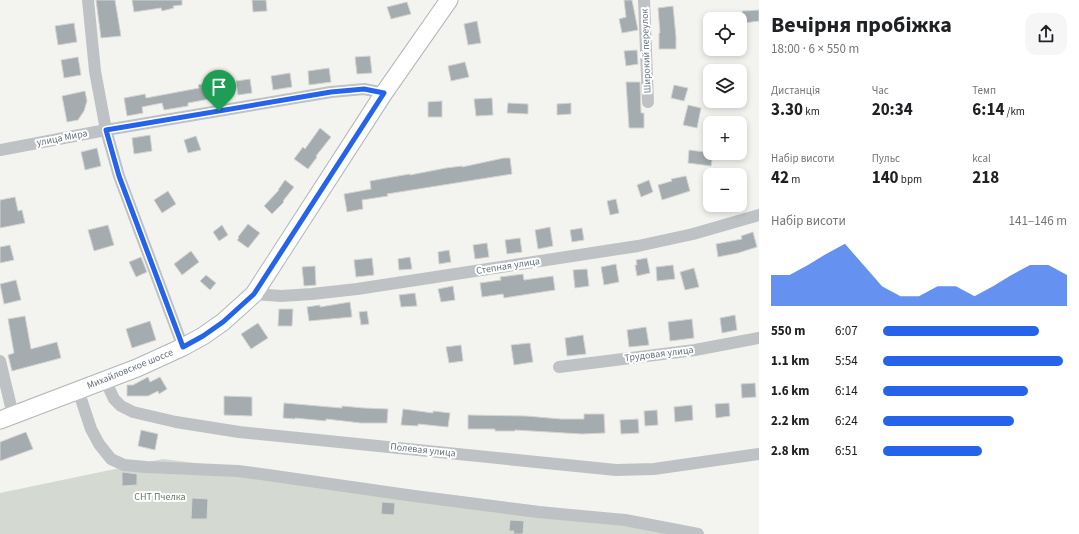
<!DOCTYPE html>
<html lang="uk">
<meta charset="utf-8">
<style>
body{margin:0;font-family:"Source Sans 3",sans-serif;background:#f6f6f6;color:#202124;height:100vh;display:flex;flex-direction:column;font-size:15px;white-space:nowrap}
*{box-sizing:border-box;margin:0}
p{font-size:13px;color:#757577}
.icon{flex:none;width:22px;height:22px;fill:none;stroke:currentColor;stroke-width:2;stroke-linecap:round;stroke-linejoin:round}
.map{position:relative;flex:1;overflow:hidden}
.sheet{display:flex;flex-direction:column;background:#fff;width:320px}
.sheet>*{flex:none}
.buttons{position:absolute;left:703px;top:12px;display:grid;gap:8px}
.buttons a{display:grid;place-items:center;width:44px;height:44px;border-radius:8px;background:#fff;box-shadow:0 2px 6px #0003;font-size:20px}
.pin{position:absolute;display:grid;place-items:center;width:34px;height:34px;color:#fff;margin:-41px -17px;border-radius:50% 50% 50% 0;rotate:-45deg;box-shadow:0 0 4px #0007}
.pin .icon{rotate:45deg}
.round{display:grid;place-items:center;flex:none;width:42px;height:42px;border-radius:12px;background:#f6f6f6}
.headline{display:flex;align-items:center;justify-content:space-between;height:68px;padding:0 12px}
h1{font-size:22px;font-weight:700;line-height:30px}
.figures{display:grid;grid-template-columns:repeat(3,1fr);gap:6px;height:68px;padding:4px 12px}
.figures div{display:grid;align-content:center}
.figures b{font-size:17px;font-weight:700}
.figures small{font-size:11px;font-weight:400}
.figures p{font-size:11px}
.chart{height:112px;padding:8px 12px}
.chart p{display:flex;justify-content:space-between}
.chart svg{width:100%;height:72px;margin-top:4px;fill:#2563eb;opacity:.7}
ul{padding:0 12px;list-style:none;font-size:13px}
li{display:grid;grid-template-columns:64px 48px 1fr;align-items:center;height:30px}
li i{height:10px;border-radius:5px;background:#2563eb}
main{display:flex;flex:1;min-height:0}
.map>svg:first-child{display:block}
.green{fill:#d4dad1}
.building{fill:#a5acb0;stroke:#d4d4d2}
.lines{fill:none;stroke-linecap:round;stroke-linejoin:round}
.secondary-casing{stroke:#b1b6b9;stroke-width:19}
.minor{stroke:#bfc2c5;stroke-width:12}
.secondary{stroke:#fff;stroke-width:17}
.route-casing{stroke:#fff;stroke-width:8}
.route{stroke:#2563eb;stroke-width:5}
.labels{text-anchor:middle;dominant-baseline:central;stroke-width:4;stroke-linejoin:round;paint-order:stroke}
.street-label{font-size:10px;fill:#65737e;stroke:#fff}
.park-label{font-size:10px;fill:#677663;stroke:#fff}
</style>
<main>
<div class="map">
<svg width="759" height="534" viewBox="0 0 759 534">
<rect width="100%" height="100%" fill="#f3f3f0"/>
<path class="green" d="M163 459 605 514 705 534H0V493Z"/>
<g class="building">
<path d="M96 0H115L121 36 101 38Z"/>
<path d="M132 0H182V5L173 6 174 8 162 11 161 8 134 12Z"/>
<path d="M252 0H266L267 11 253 12Z"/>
<path d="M624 0H632L638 30 622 33 619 19 626 17Z"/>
<path d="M407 2 411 14 391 19 387 7Z"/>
<path d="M673 6 676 37V49H659V33H660L658 8Z"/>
<path d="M759 10V21L744 23 742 11Z"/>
<path d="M477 21 481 43 468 45 464 24Z"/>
<path d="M74 23 77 42 58 45 55 26Z"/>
<path d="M637 50 638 64 626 66 624 51Z"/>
<path d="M370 56 372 73 357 74 355 57Z"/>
<path d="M78 57 81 75 64 78 61 60Z"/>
<path d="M465 62 469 77 451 81 448 66Z"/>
<path d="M329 68 331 82 309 85 308 71Z"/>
<path d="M290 73 292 87 273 90 271 76Z"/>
<path d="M250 79 252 93 238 95 236 81Z"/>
<path d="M216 81 220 97 188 103V106L164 110 162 103 142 107 143 113 127 116 124 98 145 94 146 98 199 88 198 85Z"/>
<path d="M626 82H640L641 113H644V128H629Z"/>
<path d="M674 85 688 88 684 101 671 98Z"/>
<path d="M85 91 87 101 84 111 78 120 67 122 62 96Z"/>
<path d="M492 98 493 115 476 116 474 99Z"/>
<path d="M442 101V117H428V102Z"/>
<path d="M508 103 528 104V114L507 113Z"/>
<path d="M571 103V114L557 115V104Z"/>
<path d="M688 105 701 108 697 128 683 125Z"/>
<path d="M320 128 331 137 316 156 317 157 308 169 294 159 303 147 305 149Z"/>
<path d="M150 135 152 151 134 154 132 138Z"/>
<path d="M196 136 201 150 188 153 184 140Z"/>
<path d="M97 148 101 166 85 170 81 152Z"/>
<path d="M689 150 713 153 711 166 688 163Z"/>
<path d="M504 158H510L512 174 387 194 388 196 362 200 363 209 347 212 344 194 371 189 370 181 398 176 410 174V175L446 168 462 166V167Z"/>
<path d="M686 176 690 191 662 200 658 185 672 181 671 179Z"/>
<path d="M285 180 294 187 283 201 284 202 272 214 264 206 279 190H278Z"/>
<path d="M649 180 653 192 641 197 637 185Z"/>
<path d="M168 191 176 204 162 213 154 200Z"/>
<path d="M15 197 18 211 22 210 25 223 0 228V200Z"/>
<path d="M616 199 619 213 610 215 607 201Z"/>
<path d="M248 224 260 233 248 248 237 240 239 238 238 237Z"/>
<path d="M108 225 114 245 94 251 88 230Z"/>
<path d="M222 225 228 235 219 241 213 232Z"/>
<path d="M550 227 553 246 538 249 535 230Z"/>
<path d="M582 228 584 240 572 242 570 230Z"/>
<path d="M753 232 757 247 738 253 718 257 716 244 742 239 741 236Z"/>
<path d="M520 238 522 252 507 254 505 240Z"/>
<path d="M487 243 489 257 475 259 473 245Z"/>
<path d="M10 245 14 260 0 263V247Z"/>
<path d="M449 250 451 262 439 264 438 252Z"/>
<path d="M191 251 199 262 182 275 174 264Z"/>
<path d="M141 257 147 272 136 277 129 262Z"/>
<path d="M410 257 412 269 399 270 398 259Z"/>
<path d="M372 258 374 275 356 277 354 260Z"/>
<path d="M647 258 650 273 637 276 635 265H637L636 260Z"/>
<path d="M616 264 619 282 604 285 601 267Z"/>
<path d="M673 265 675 279 657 281 656 267Z"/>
<path d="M315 266 316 285 304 286 302 267Z"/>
<path d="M694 268 699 287 685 290 680 272Z"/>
<path d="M587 269 589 286 575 288 573 270Z"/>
<path d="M523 274 524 280 553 276 555 290 504 298 503 294 482 297 480 283 501 280 500 277Z"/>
<path d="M206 275 216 283 210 290 200 281Z"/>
<path d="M16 280 21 300 4 304 0 284Z"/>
<path d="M453 286 455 300 441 302 438 289Z"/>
<path d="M415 293 417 306 401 307 399 295Z"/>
<path d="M350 302 352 317 309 321 307 307 320 305V307Z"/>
<path d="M279 309H293L292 326H278Z"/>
<path d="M367 311 369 324 361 325 359 312Z"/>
<path d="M735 315 737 330 722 333 720 318Z"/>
<path d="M25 316 31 349 57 342 61 358 12 371 8 355 14 353 8 319Z"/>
<path d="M692 319 694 338 670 341 668 322Z"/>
<path d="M150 321 156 340 132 348 126 329Z"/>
<path d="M258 323 268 338 251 349 241 334Z"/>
<path d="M646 327 649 345 629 347 627 330Z"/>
<path d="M583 335 586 354 567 356 565 338Z"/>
<path d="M530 343 533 362 514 365 511 345Z"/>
<path d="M461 345 463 361 449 363 446 347Z"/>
<path d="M148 377 150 382 160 377 167 389 159 394 158 391 148 396H127V385H133Z"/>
<path d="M755 383 756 397 742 398 741 384Z"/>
<path d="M224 396 252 397V416L224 415Z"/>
<path d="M284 403 342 408V406L364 408 388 409 387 423H361L326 419V421L295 418V419L283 418Z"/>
<path d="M729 403 730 416 716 418 715 404Z"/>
<path d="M692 405 693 420 675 422 674 407Z"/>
<path d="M403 409 433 413V411L450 413 448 427 418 424V426L401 425Z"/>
<path d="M657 410 658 425 645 426 644 411Z"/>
<path d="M584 414H604L605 433 582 434 515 430V431H495V429H468V415L526 416 561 419H584Z"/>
<path d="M638 419 639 433 621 434 620 420Z"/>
<path d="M141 430 158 434 155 450 138 446Z"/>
<path d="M26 432 33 449 0 461V442Z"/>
<path d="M122 472 137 474V485L122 486Z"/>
<path d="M192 498 208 499 207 519H191Z"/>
<path d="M382 502 395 503 394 515 381 514Z"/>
<path d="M510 520 524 521 523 534H513L514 531H509Z"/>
</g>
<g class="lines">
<defs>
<path id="secondary" d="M0 420 137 368 183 347 203 336 223 322 254 294 384 93 449 0"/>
</defs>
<use href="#secondary" class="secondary-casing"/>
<g class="minor">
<path d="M88 0 95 71 106 130 119 176 183 347"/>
<path d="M644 0 648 102"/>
<path d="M0 150 106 130 331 92 364 89 384 93"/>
<path d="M254 294 281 296 312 294 357 289 638 246 693 234 759 215"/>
<path d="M0 361 13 415"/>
<path d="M559 367 695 350 759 338"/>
<path d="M105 380 114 399 121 406 133 412 176 422 239 432 616 470 654 469 759 454"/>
<path d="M78 390 91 429 99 444 111 459 124 465 146 467 238 471 268 475 414 496 538 512 625 520 698 534"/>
</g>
<use href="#secondary" class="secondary"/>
</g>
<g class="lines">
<defs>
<path id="route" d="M364 89 384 93 254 294 223 322 203 336 183 347 119 176 106 130 331 92Z"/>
</defs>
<use href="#route" class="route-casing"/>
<use href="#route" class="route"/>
</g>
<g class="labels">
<g class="street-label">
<text transform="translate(646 51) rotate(-92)">Широкий переулок</text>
<text transform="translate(62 138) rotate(-11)">улица Мира</text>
<text transform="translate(508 266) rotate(-9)">Степная улица</text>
<text transform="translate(659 354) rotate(-7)">Трудовая улица</text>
<text transform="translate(130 369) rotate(-22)">Михайловское шоссе</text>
<text transform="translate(423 450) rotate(6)">Полевая улица</text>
</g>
<g class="park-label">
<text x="160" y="497">СНТ Пчелка</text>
</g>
</g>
</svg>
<div class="buttons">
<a><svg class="icon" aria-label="locate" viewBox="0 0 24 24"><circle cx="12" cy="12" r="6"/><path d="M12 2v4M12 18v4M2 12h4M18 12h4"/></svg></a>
<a><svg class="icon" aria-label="layers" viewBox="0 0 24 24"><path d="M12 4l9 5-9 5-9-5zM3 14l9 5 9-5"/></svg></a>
<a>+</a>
<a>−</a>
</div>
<div class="pin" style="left:219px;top:111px;background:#1e9e55"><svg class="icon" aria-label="arrive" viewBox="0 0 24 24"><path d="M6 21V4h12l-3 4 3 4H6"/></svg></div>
</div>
<section class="sheet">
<div class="headline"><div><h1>Вечірня пробіжка</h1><p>18:00 · 6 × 550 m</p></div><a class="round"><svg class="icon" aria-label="share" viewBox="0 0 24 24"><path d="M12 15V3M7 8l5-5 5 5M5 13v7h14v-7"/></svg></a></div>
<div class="figures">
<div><p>Дистанція</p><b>3.30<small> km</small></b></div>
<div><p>Час</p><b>20:34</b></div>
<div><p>Темп</p><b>6:14<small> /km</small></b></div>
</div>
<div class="figures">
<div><p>Набір висоти</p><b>42<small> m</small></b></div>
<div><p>Пульс</p><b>140<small> bpm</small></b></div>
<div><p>kcal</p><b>218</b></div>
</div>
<div class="chart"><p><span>Набір висоти</span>141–146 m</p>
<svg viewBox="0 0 160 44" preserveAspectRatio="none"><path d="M0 44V25L10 25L20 19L30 12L40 6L50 19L60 32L70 38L80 38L90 32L100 32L110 38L120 32L130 25L140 19L150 19L160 25V44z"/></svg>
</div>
<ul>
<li><b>550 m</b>6:07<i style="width:85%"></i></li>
<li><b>1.1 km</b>5:54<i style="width:98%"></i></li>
<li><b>1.6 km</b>6:14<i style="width:79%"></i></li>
<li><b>2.2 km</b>6:24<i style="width:71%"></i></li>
<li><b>2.8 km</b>6:51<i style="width:54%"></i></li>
</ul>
</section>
</main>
